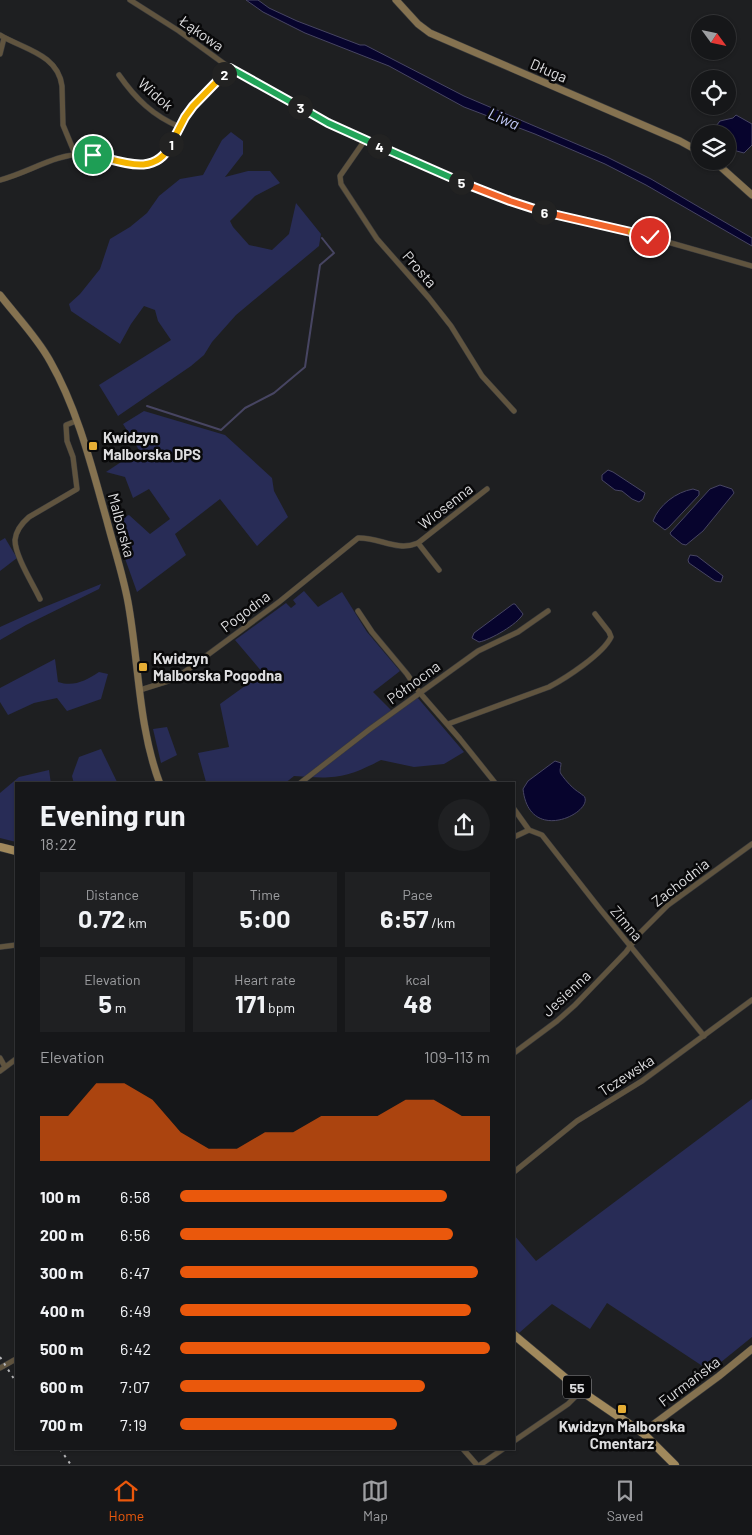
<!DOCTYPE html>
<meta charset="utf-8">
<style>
body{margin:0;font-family:Barlow,sans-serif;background:#1f2022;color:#f1f3f6;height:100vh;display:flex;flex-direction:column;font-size:19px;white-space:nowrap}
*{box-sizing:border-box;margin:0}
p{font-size:16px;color:#9e9fa2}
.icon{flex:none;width:28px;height:28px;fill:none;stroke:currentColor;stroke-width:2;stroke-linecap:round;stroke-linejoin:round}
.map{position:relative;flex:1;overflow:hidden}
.panel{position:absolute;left:15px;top:782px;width:500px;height:668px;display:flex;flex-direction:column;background:#161719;border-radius:0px;box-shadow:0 1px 4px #0004,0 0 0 1px #353638}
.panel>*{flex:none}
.needle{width:32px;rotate:123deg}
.controls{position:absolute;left:691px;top:15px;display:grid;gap:10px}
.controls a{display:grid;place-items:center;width:45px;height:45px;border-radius:50%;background:#161719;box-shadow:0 1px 4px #0004,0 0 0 1px #353638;font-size:25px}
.pin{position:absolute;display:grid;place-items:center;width:42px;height:42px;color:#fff;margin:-21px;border:2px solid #fff;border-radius:50%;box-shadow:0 1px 5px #0007}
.km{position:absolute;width:25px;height:25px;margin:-12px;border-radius:50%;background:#222;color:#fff;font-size:14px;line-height:25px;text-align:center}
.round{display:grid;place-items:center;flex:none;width:52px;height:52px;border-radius:26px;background:#1f2022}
.head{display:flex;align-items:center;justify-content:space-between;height:85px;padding:0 25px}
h1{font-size:28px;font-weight:700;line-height:38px}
.stats{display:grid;grid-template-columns:repeat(3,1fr);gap:8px;height:85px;padding:5px 25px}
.stats div{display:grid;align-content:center;border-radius:0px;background:#1f2022;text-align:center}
.stats b{font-size:25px;font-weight:700}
.stats small{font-size:14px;font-weight:400}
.stats p{font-size:14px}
.chart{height:140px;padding:10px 25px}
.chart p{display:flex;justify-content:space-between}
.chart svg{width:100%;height:90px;margin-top:5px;fill:#ea580c;opacity:.7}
ul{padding:0 25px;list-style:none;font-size:16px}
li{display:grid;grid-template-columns:80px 60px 1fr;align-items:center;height:38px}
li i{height:12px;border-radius:6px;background:#ea580c}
.tab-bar{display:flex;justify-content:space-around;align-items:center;height:70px;border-top:1px solid #353638;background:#161719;font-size:14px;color:#9e9fa2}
.tab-bar a{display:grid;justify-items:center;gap:2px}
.tab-bar .on{color:#ea580c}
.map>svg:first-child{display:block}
.green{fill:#282c56}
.water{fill:#07042d;stroke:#474562}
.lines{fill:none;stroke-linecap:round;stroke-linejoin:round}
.stream{stroke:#474562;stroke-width:2}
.street-casing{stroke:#393a3c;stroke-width:6}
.secondary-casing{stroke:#393a3c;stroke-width:8}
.primary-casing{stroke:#393a3c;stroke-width:9}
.street{stroke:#60543f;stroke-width:5}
.secondary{stroke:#857250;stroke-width:7}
.primary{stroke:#a1895c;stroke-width:8}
.rail{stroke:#b5b5b7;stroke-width:2;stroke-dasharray:2.5 5;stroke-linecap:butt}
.split-1-casing{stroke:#fff;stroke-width:10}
.split-2-casing{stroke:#fff;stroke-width:10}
.split-3-casing{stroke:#fff;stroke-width:10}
.split-4-casing{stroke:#fff;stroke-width:10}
.split-5-casing{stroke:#fff;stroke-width:10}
.split-6-casing{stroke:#fff;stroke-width:10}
.split-7-casing{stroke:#fff;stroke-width:10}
.split-8-casing{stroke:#fff;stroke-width:10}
.split-1{stroke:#f5b400;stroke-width:6}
.split-2{stroke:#f5b400;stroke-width:6}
.split-3{stroke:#22a559;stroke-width:6}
.split-4{stroke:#22a559;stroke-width:6}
.split-5{stroke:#22a559;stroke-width:6}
.split-6{stroke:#f0652b;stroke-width:6}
.split-7{stroke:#f0652b;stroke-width:6}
.split-8{stroke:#f5b400;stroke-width:6}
.poi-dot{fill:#e5ad35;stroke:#09090a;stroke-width:2}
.labels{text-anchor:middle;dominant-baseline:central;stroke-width:5;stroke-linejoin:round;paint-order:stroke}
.shield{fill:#09090a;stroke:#9d9d9f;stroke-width:1}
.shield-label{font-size:14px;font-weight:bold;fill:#dddddf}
.street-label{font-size:15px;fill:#dddddf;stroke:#09090a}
.poi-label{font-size:15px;font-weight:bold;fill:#dddddf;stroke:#09090a;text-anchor:start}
.water-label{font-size:16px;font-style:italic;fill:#c1c9f8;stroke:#09090a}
</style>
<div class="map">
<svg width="752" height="1465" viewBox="0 0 752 1465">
<rect width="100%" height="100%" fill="#1e1f21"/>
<g class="green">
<path d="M231 132 243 141V154L225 177 248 171H270L280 183 255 196 230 221 233 227 249 245 272 250 289 234 296 203 321 234 319 246 236 315 212 342 204 355 191 366 118 416 99 385 171 340 158 321 155 310 144 306 131 324 120 344 71 311 69 304 80 294 100 269 110 239 130 227 147 213 159 196 180 179 203 175 222 140Z"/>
<path d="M144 411 225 435 272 478 274 491 288 517 257 546 220 499 175 534 186 555 137 592 123 553 116 520 129 515 150 534 170 519 149 489 133 498 125 477 106 472 139 450 123 424Z"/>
<path d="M5 538 17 558 0 571V541Z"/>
<path d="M101 584 99 589 26 625 0 640V627L42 608Z"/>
<path d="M304 591 318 607 342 592 367 632 400 671 373 692 394 713 417 697 464 752 444 764 414 767 381 760C345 779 333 779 294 776L284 784H202L206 782 198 753 229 747 220 704 263 673 235 640 286 603 291 608 296 604 293 600Z"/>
<path d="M55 659 58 682C74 687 85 681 99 672L108 674 101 699 67 711 57 698 34 703 8 715 0 702V688Z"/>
<path d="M167 727 177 755 161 763 153 729Z"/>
<path d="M101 749 118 784H74L72 776 79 757Z"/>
<path d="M49 770 51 784H16V842L0 838V793L19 777Z"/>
<path d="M752 1099V1337L710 1371 607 1303 590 1329 552 1304 519 1333 514 1328V1235L536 1261Z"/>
</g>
<g class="water">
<path d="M246 0H258L269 8 297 21 360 45H365L464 96 607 157 651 179 752 238V246L646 185 605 164 535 134 464 107 389 66 305 33 263 12Z"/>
<path d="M736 115 752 124V145L744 153 733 150 728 147V134H712V131L720 121 733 118Z"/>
<path d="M608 470 613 472 645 493 643 499 639 502 632 499 622 491 615 490 602 480V475Z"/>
<path d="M720 485 732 489 734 493 703 531 686 545 682 544 671 535 670 533 710 489Z"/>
<path d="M693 489 699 491V495L669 527 665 530 653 521C659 505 676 492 693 489Z"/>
<path d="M690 555 697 556 723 576 721 582 715 581 689 563 688 560Z"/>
<path d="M513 604H515L523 614C518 624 490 640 479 642L472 638 474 633Z"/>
<path d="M555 761 561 763C561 767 559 771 561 774 566 781 573 789 580 793 582 795 585 796 585 798 590 814 529 844 523 789L528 781Z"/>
</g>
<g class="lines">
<path class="stream" d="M147 406 221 430 245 408 274 393 305 367 320 265 334 253 322 238"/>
<defs>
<g id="street">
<path d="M130 0 179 31 230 68 258 85 328 123 477 189 542 211 650 237 752 266"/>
<path d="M0 35C23 49 58 54 62 86L63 125 75 154"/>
<path d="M0 54 4 38"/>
<path d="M119 75C135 98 153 116 180 127"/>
<path d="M365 140 340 176 341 184 377 239 429 298 451 326 482 376 514 411"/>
<path d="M0 180C28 173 55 154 84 154 105 154 135 172 155 163 171 154 175 134 184 119 195 99 215 85 230 68"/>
<path d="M418 543 487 489"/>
<path d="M40 599C33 584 15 556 15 540 16 530 22 523 29 517L77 489 73 457 67 441 66 425 76 421"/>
<path d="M358 611 372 632 407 674 420 693 460 739 496 784"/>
<path d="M140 690 175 679 279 602 358 538C379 537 397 552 418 543L439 570"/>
<path d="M448 724 549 687C566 678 603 654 611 637L609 632 595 614"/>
<path d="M299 784 370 729 478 651 518 632 548 611"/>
<path d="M514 809 529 830 542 835 600 909 704 1036"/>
<path d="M514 837 529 830"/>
<path d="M0 947 16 945"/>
<path d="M514 1053 557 1021 575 1005 626 952 639 934 668 905 752 844"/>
<path d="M0 1058 5 1067"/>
<path d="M0 1071 16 1059"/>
<path d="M514 1172 577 1121 642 1081 752 1000"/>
<path d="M0 1368 16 1359"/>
<path d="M514 1441 568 1404 581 1391"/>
<path d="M463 1449 477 1465"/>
<path d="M480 1465 503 1449"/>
</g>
<g id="secondary">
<path d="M396 0 418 24 430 33 680 141 700 152"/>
<path d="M714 161 752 195"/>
<path d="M0 295C17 317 37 337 50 361 78 410 92 468 107 521 114 548 123 575 128 602 139 662 138 726 160 784"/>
<path d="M644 1434 654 1424 719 1376 752 1349"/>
</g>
<g id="primary">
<path d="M0 847 16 851"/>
<path d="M514 1335 581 1391 644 1434 675 1465"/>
</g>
</defs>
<use href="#street" class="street-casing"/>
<use href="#secondary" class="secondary-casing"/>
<use href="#primary" class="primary-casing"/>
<use href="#street" class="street"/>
<use href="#secondary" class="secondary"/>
<use href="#primary" class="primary"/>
<g class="rail">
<path d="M0 1357 16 1382"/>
<path d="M60 1449 71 1465"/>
</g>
</g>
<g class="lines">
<defs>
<path id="split-1" d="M93 155C121 161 155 178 171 144"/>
<path id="split-2" d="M171 144 185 117 193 106 224 74"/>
<path id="split-3" d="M224 74 230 68 300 107"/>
<path id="split-4" d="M300 107 328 123 379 146"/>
<path id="split-5" d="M379 146 461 182"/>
<path id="split-6" d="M461 182 510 201 544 212"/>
<path id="split-7" d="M544 212 631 232"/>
<path id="split-8" d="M631 232 650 237"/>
</defs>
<use href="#split-1" class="split-1-casing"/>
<use href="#split-2" class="split-2-casing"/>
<use href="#split-3" class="split-3-casing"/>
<use href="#split-4" class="split-4-casing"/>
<use href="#split-5" class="split-5-casing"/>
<use href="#split-6" class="split-6-casing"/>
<use href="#split-7" class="split-7-casing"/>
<use href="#split-8" class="split-8-casing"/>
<use href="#split-1" class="split-1"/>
<use href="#split-2" class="split-2"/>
<use href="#split-3" class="split-3"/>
<use href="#split-4" class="split-4"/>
<use href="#split-5" class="split-5"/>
<use href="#split-6" class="split-6"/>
<use href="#split-7" class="split-7"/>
<use href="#split-8" class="split-8"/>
</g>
<g class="poi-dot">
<rect x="88" y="441" width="10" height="10" rx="2.5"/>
<rect x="138" y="662" width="10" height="10" rx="2.5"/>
<rect x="617" y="1404" width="10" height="10" rx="2.5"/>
</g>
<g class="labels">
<rect class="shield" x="563" y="1375.5" width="28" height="23" rx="4"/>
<g class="shield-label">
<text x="577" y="1387">55</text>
</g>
<g class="street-label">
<text transform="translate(202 33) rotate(35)">Łąkowa</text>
<text transform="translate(549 70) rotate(23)">Długa</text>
<text transform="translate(156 94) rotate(41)">Widok</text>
<text transform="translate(420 269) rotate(49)">Prosta</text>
<text transform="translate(445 506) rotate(-38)">Wiosenna</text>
<text transform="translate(122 525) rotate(75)">Malborska</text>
<text transform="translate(245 611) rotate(-37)">Pogodna</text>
<text transform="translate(413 682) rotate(-36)">Północna</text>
<text transform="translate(680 882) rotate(-38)">Zachodnia</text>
<text transform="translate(627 923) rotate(50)">Zimna</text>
<text transform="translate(566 993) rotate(-43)">Jesienna</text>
<text transform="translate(626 1075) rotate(-33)">Tczewska</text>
<text transform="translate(689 1381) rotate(-37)">Furmańska</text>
</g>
<g class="poi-label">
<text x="103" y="437">Kwidzyn<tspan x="103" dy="17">Malborska DPS</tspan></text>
<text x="153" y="658">Kwidzyn<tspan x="153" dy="17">Malborska Pogodna</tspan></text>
<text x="622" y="1426" text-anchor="middle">Kwidzyn Malborska<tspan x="622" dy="17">Cmentarz</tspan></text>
</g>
<g class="water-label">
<text transform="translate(504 118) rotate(23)">Liwa</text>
</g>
</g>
</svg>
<div class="controls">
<a><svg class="needle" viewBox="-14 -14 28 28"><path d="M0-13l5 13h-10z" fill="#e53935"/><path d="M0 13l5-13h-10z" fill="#9e9fa2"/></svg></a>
<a><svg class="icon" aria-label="locate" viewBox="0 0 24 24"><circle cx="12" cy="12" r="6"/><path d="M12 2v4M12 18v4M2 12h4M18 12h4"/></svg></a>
<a><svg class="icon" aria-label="layers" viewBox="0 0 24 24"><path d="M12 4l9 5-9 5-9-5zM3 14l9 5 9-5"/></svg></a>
</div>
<div class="pin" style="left:93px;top:155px;background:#1e9e55"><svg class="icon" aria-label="arrive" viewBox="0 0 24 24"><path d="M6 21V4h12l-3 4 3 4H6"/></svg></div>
<div class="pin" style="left:650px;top:237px;background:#d93025"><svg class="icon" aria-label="check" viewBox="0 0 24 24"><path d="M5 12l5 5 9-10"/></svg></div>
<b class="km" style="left:171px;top:144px">1</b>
<b class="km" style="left:224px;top:74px">2</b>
<b class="km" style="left:300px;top:107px">3</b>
<b class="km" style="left:379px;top:146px">4</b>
<b class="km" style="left:461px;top:182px">5</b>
<b class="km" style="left:544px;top:212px">6</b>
<section class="panel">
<div class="head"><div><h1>Evening run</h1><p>18:22</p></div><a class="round"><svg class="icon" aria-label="share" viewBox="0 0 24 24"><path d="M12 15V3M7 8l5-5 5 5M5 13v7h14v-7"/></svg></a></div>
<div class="stats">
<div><p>Distance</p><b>0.72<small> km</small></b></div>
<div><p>Time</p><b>5:00</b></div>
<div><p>Pace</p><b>6:57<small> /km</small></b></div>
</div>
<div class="stats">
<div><p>Elevation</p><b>5<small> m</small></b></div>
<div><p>Heart rate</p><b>171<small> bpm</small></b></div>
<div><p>kcal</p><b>48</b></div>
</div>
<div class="chart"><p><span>Elevation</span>109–113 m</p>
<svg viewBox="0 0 160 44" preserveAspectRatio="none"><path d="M0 44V22L10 22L20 6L30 6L40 14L50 30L60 38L70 38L80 30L90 30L100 22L110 22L120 22L130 14L140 14L150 22L160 22V44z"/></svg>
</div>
<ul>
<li><b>100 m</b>6:58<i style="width:86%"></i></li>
<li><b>200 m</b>6:56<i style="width:88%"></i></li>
<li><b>300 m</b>6:47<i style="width:96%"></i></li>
<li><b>400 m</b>6:49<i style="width:94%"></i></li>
<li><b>500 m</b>6:42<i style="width:100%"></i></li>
<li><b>600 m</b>7:07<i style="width:79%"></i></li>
<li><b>700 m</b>7:19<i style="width:70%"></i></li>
</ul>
</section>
</div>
<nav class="tab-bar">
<a class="on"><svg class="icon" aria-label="home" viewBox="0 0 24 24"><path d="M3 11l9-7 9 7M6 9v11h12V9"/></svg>Home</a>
<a><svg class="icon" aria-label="map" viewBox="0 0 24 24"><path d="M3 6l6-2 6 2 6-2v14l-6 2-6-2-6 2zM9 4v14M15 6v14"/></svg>Map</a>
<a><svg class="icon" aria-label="saved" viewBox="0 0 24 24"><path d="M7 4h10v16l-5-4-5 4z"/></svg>Saved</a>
</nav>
